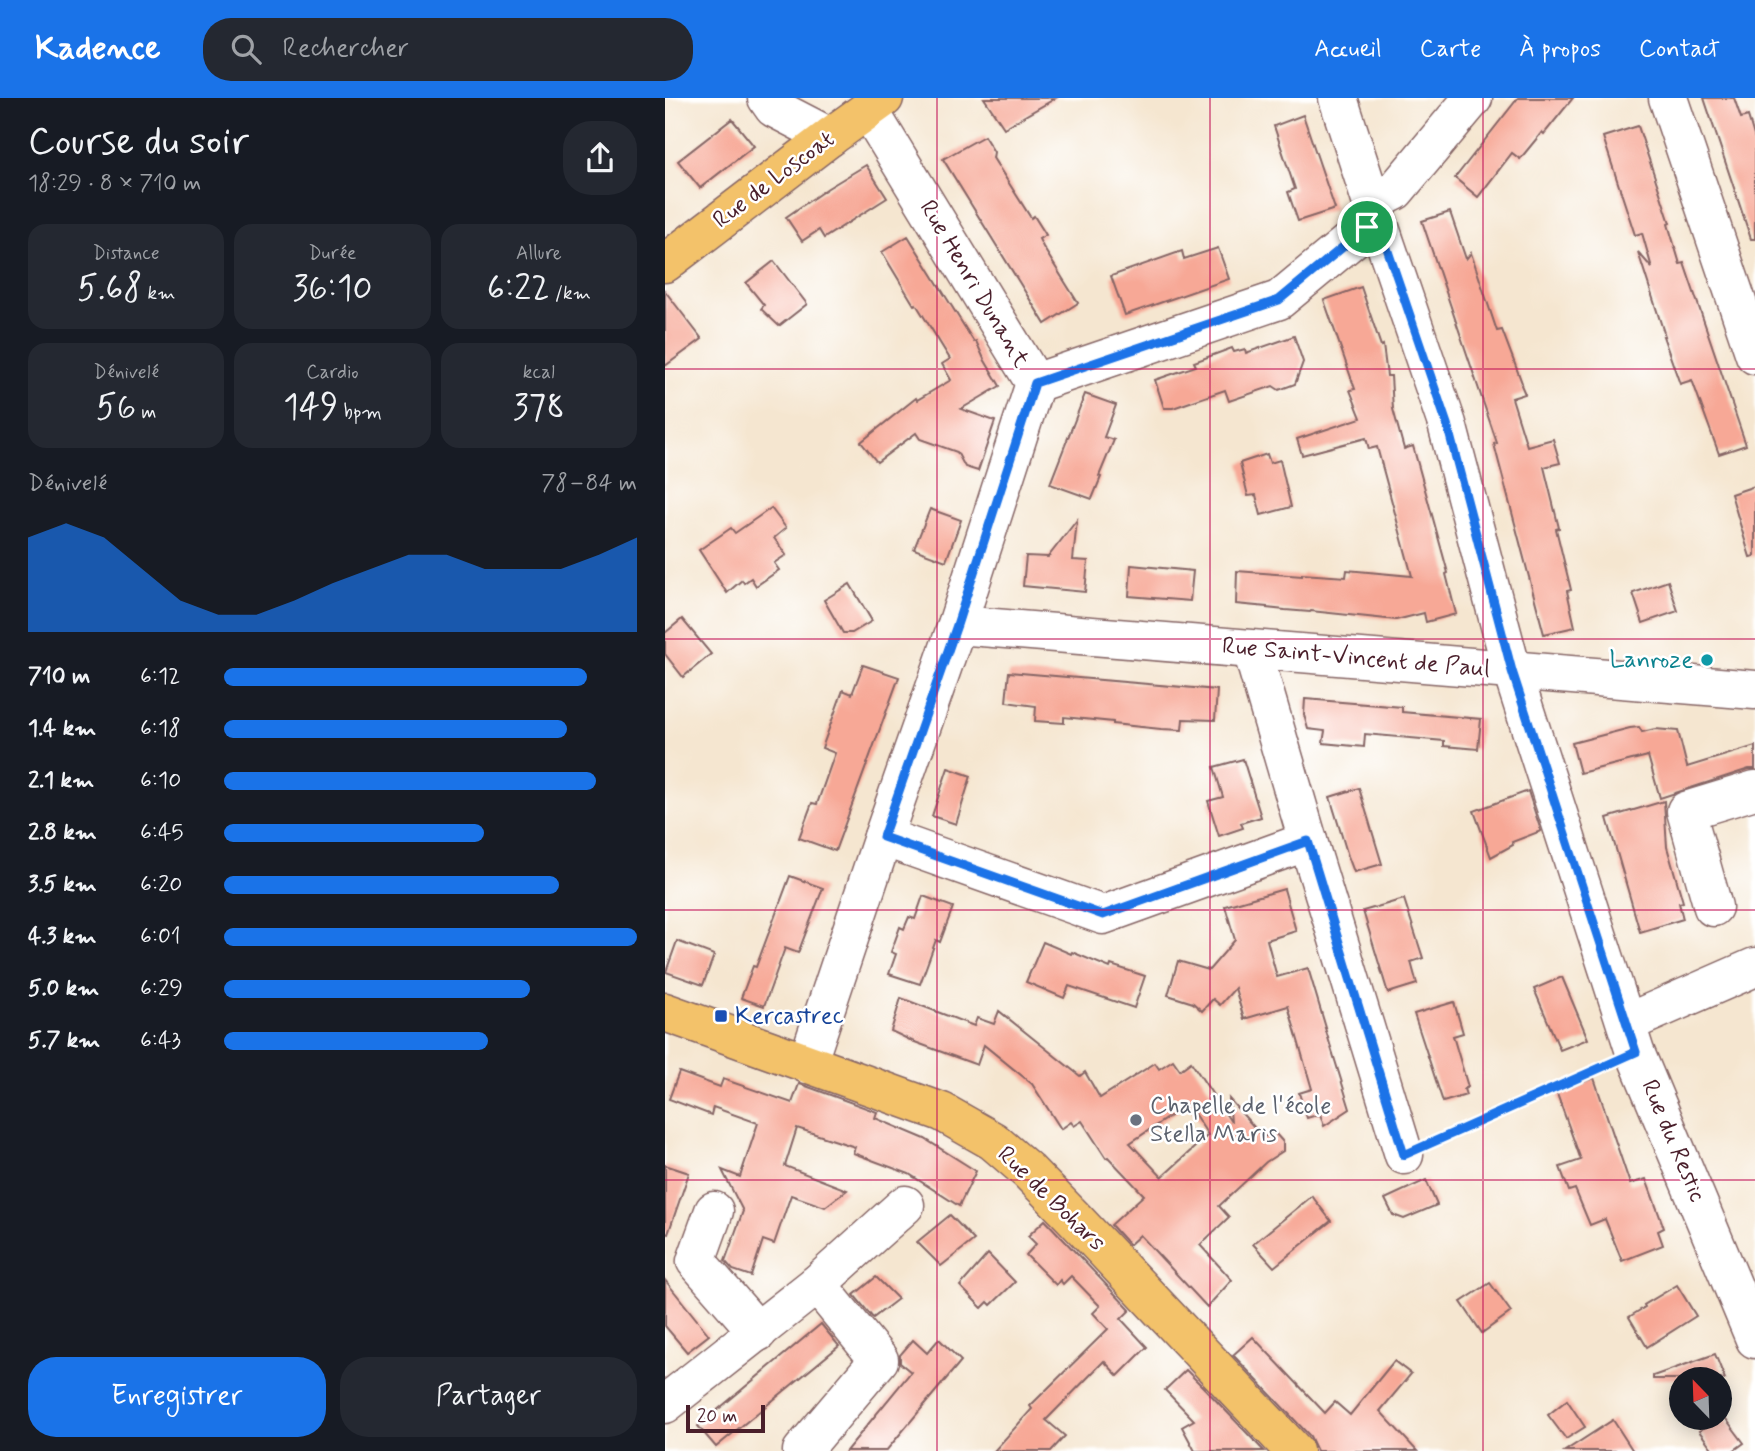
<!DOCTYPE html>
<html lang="fr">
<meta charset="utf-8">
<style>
body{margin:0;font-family:Mynerve,sans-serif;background:#242831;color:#f1f3f6;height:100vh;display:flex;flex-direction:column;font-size:26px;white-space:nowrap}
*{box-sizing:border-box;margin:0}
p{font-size:23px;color:#9ea1a6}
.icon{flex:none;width:38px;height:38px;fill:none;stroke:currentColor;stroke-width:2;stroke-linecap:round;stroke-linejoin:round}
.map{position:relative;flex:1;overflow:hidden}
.panel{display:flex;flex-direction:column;background:#171b24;width:665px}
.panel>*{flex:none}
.needle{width:46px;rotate:337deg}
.buttons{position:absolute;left:1004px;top:1269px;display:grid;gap:14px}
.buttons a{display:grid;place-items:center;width:63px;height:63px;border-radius:50%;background:#171b24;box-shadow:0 4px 18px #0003;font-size:35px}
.scale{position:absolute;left:21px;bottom:18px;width:79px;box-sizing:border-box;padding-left:7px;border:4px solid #4a1f2b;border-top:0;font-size:19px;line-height:24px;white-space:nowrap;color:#4a1f2b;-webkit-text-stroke:5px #fff;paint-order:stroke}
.pin{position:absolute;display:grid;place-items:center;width:60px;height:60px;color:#fff;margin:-30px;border:4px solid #fff;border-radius:50%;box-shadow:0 2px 7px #0007}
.round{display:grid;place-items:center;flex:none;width:74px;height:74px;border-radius:28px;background:#242831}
.summary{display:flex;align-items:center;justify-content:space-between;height:119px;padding:0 28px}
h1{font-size:38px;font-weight:600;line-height:52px}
.figures{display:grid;grid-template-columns:repeat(3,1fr);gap:10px;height:119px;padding:7px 28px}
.figures div{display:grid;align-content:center;border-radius:18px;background:#242831;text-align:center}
.figures b{font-size:35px;font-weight:600}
.figures small{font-size:19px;font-weight:400}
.figures p{font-size:19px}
.chart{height:196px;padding:14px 28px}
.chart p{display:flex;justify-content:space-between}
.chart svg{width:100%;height:126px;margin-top:7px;fill:#1a73e8;opacity:.7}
.action{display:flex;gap:14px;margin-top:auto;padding:14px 28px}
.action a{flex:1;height:80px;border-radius:28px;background:#1a73e8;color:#fff;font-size:28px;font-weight:600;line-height:80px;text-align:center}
.action a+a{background:#242831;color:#f1f3f6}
ul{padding:0 28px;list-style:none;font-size:23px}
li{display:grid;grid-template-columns:112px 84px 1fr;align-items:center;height:52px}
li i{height:18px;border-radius:9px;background:#1a73e8}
header{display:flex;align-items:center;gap:42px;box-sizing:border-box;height:98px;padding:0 35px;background:#1a73e8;color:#fff}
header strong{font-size:33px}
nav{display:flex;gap:38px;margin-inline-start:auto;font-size:24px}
.search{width:490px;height:63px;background:#242831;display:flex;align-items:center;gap:18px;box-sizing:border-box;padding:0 24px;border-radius:28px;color:#9ea1a6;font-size:26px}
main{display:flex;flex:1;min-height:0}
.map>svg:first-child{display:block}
.building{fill:#f7a896;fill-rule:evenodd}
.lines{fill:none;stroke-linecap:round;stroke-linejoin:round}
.minor-casing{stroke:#866565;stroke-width:41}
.major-casing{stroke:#866565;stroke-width:41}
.path{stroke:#866565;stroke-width:4.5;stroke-dasharray:5 5;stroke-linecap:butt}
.minor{stroke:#fff;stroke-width:38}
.major{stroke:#f3c26a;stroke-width:38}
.route-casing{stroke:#fff;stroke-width:14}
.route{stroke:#1a73e8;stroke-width:9}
.grid{fill:none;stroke:#c2185b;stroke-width:2;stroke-opacity:0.55}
.culture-dot{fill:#0f9aa8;stroke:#fff;stroke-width:2.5}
.transit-dot{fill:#1a4fb4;stroke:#fff;stroke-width:2.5}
.worship-dot{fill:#6b7280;stroke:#fff;stroke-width:2.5}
.labels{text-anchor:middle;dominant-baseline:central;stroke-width:5;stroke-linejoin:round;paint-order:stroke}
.street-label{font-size:24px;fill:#4a1f2b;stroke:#fff}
.culture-label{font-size:24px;fill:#0d838f;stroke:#fff;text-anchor:end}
.transit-label{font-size:24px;fill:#164399;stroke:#fff;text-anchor:start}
.worship-label{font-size:24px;fill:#5b616d;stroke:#fff;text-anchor:start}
</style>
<header>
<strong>Kadence</strong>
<div class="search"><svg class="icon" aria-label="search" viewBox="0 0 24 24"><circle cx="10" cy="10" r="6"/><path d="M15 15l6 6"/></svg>Rechercher</div>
<nav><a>Accueil</a><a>Carte</a><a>À propos</a><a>Contact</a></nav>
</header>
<main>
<section class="panel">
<div class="summary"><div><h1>Course du soir</h1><p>18:29 · 8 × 710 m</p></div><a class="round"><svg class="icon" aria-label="share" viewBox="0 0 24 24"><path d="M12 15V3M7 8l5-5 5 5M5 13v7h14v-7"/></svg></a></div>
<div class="figures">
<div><p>Distance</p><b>5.68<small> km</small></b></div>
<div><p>Durée</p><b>36:10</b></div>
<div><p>Allure</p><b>6:22<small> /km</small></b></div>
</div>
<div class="figures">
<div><p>Dénivelé</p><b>56<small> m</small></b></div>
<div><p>Cardio</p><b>149<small> bpm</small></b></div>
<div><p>kcal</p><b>378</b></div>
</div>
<div class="chart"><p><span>Dénivelé</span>78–84 m</p>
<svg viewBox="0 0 160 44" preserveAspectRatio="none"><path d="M0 44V11L10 6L20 11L30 22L40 33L50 38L60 38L70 33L80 27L90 22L100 17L110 17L120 22L130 22L140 22L150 17L160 11V44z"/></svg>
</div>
<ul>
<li><b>710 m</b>6:12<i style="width:88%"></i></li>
<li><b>1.4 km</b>6:18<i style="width:83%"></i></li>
<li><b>2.1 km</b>6:10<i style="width:90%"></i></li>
<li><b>2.8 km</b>6:45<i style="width:63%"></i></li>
<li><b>3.5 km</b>6:20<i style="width:81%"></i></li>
<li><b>4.3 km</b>6:01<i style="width:100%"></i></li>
<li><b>5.0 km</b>6:29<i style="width:74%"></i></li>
<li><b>5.7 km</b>6:43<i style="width:64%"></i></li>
</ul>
<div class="action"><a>Enregistrer</a><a>Partager</a></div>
</section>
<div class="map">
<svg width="1090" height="1353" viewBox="0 0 1090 1353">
<rect width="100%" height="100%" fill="#fff"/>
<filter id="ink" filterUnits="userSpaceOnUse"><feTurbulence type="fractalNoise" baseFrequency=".0143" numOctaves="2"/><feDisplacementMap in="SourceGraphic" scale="14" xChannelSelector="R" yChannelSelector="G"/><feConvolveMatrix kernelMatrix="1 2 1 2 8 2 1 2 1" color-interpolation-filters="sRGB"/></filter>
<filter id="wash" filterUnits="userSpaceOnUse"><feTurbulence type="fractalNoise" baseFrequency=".00686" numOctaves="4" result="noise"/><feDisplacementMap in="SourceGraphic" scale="28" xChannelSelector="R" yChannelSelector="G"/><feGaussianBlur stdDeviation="1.57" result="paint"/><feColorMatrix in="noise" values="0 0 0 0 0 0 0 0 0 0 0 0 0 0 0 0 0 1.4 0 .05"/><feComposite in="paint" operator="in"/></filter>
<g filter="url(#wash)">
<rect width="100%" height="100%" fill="#f5e6d0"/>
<g id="blocks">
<g class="building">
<path d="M319 0H391L339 30Z"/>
<path d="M853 0H908L879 36 877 34 855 61 847 55 813 99 790 80Z"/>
<path d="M1039 0H1069L1076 20 1083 18 1090 41V141H1086Z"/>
<path d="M638 17 670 111 633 123 623 94 630 91 609 28Z"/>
<path d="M67 21 89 48 35 90 13 63Z"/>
<path d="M973 28 1005 125 1003 126 1015 166 1019 165 1081 347 1054 356 1027 282 1015 286 998 238H1000L973 154 987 170 977 135 970 137 938 39Z"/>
<path d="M319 38 329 54 328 60 366 120 369 118 381 137 374 141 378 149 413 205 380 226 278 61Z"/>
<path d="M201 67 222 100 159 140 154 132 137 143 121 119 163 90Z"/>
<path d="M785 114 801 161 806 155 832 233 837 232 857 285 856 287 860 296 847 300 862 348 888 341 895 365 879 369 894 430 891 431 906 492 902 493 910 529 879 536 829 346 832 345 757 123Z"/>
<path d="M243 138 309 244 311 243 319 261 335 288 296 311 330 323 313 373 300 369 292 354 255 341 251 335 212 364 196 344 251 300 252 302 286 282 277 266 285 261 251 206 249 207 217 154Z"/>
<path d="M553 150 564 181 460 217 446 178 517 153 519 161Z"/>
<path d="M109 163 142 206 114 228 96 211 99 207 81 185Z"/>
<path d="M696 189 716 248 718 247 722 278H726L728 311 739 351 748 348 783 475 781 476 791 516 761 524 759 515 731 522 646 513 645 514 620 512 602 510V509L571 506 572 473 637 478V476L681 479 682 472 747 478 712 349 704 351 701 340 637 357 632 341 696 320 685 292 690 291 659 202Z"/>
<path d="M0 193 37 241 0 268Z"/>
<path d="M629 238 638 264 630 286 614 292 608 288 564 303 560 292 508 310H499L490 282 531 268 529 264 567 250 569 254 580 251 581 255Z"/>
<path d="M420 296 451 307 439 339 449 342 434 378 436 379 427 401 385 386Z"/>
<path d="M602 356 605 365 615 362 626 409 596 417 591 397 583 398 575 365Z"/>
<path d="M1090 388V458L1085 459 1066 396Z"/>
<path d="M106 410 121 430 109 440 121 457 109 465 114 472 91 488 86 480 79 485 77 482 62 495 34 452 66 430 70 435Z"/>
<path d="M265 411 296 422 281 463 249 451Z"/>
<path d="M412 422 408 462 423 463 420 494 358 488 361 458 383 459Z"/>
<path d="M466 467 528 473 525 503 464 498Z"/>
<path d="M1003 483 1013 513 978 525 968 495Z"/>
<path d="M185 486 207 523 187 535H178L159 502Z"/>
<path d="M17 521 46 556 18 579 0 556V535Z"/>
<path d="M198 567 234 579 170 753 134 740 147 705 152 706 170 655 157 650 178 592 187 596Z"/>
<path d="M344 574 552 592 550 622 518 621 517 632 496 631 448 626V624L399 619V625L370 623 371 608 341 604Z"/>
<path d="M640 601 737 609V614L816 621 813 651 779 648V643L700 636 699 649 658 645 660 633 643 631 639 617Z"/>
<path d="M974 629 977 634 990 631 1013 633 1022 669 1090 648V671H1084L995 700 983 658 915 675 907 645 965 630Z"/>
<path d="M578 661 596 719 576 725 578 730 554 738 543 703 558 699 549 669Z"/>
<path d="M283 670 306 678 291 726 267 718Z"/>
<path d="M694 690 717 766 689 774 683 758 665 699Z"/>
<path d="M863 693 876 733 847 744 848 747 826 759 809 713Z"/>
<path d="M999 703 1002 749 1018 804 1014 805 1018 821 975 834 942 720Z"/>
<path d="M125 778 158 790 133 855 120 850 99 908 76 900 88 868 91 869Z"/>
<path d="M619 791 631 833 602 842 612 879 643 870 661 930H660L685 1011 659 1028 655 1016 642 1020 634 995 647 991 623 908 579 921 570 890 555 907 548 901 537 913 528 905 503 897 513 863 544 872 570 842 560 808Z"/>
<path d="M258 798 288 809 275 844 271 842 255 886 224 876 231 856 226 854 235 829 239 831 244 819 250 821Z"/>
<path d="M739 801 758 860 746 864 752 886 723 895 698 813Z"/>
<path d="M12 843 49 857 38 887 1 874Z"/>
<path d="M378 844 406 856 407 854 445 870 446 867 480 878 469 910 404 888 399 900 361 884Z"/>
<path d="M897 879 923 941 895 952 869 891Z"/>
<path d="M236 900 309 928 312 920 329 926 334 913 415 978 420 974 435 1000 490 965 494 971 508 962 515 972 526 964 566 1024 564 1001 598 1039 610 1035 618 1044V1053L601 1064 554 1108 564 1119 535 1147 567 1182 542 1209 475 1137 464 1147 446 1127 479 1097 443 1059 441 1060 417 1023 409 1028 406 1024 396 1031 367 986 319 947 312 967 247 943 226 933ZM523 1006 543 1037 497 1079 465 1045Z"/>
<path d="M789 904 798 935 788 938 803 989 799 991 801 997 778 1004 749 916Z"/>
<path d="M14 974 55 989 58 981 127 1005 134 986 138 987 212 1014 210 1020 260 1041 311 1073 294 1108 244 1076 188 1055 190 1049 132 1030 120 1068 182 1092 160 1109 126 1097 109 1146 98 1142 86 1178 68 1172 60 1163 78 1113 57 1072 75 1079 93 1025 48 1009 46 1017 4 1001Z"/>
<path d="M929 980 965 1086 981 1081 999 1130 993 1133 998 1147 957 1163 940 1121 925 1127 910 1091 904 1093 895 1069 916 1062 891 993Z"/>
<path d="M0 1067 24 1075 3 1136 0 1135Z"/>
<path d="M761 1082 772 1107 739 1121 728 1117 720 1101Z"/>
<path d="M647 1098 666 1123 609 1169 588 1146Z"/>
<path d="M285 1117 309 1142 276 1168 252 1144Z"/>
<path d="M380 1122 465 1212 456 1221 482 1249 453 1278 439 1263 381 1322 400 1338 386 1353H329L367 1311 365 1308 443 1231 428 1215 435 1208 406 1178 398 1186 395 1182 391 1187 361 1157 371 1146 363 1138Z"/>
<path d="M323 1156 350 1184 326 1207 323 1204 317 1210 295 1188Z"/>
<path d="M211 1179 233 1201 208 1220 189 1197Z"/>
<path d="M0 1182 44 1237 22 1254 0 1228Z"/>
<path d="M825 1185 846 1214 817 1235 796 1204Z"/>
<path d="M1012 1187 1031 1218 982 1249 964 1219 980 1209 979 1207Z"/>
<path d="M156 1226 174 1248 51 1349 33 1328Z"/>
<path d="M588 1239 660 1315 670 1304 685 1317 729 1263 746 1276 715 1313 752 1353H652L645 1338 568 1257Z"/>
<path d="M274 1241 296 1263 221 1353H181L246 1274 235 1265V1257L248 1242 262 1255Z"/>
<path d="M1050 1256 1060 1281H988V1278Z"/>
<path d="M521 1272 543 1294 599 1353H530L517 1329 529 1322 500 1292Z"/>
<path d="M902 1302 920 1329 901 1341 883 1317Z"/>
<path d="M1058 1317 1079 1345 1068 1353H1049L1034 1333Z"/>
<path d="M948 1322 968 1353H900Z"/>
</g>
</g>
</g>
<g filter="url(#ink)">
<use href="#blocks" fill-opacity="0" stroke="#866565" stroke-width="2"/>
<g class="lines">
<defs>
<g id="minor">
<path d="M102 0 109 10 165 39"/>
<path d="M673 0 710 115 782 326 847 573 970 954 1090 1241"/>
<path d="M1003 0 1090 257"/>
<path d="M370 285 614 202 702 129 718 99 730 93 808 0"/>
<path d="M292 527 1090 592"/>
<path d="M587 552 643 743 739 1057"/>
<path d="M218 739 438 817 643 743"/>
<path d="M1048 809 1021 713 1090 692"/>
<path d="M962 925 1090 869"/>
<path d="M142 966 218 739 292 527 370 285 203 11"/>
<path d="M49 1113 31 1163 93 1234"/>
<path d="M0 1306 152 1186 240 1107"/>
<path d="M137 1353 214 1262 152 1186"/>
</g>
<g id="major">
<path d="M0 165 165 39 219 0"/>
<path d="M0 914 277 1014 328 1043 363 1073 408 1119 629 1353"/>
</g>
</defs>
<use href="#minor" class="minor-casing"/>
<use href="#major" class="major-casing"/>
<path class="path" d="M769 1044 943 966"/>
<use href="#minor" class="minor"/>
<use href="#major" class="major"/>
</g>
</g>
<g class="lines" filter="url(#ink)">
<defs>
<path id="route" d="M710 115 782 326 847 573 971 954 739 1057 643 743 438 817 218 739 292 527 370 285 614 202 702 129Z"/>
</defs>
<use href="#route" class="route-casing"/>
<use href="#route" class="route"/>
</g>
<path class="grid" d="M272 0V1353M545 0V1353M818 0V1353M0 271H1090M0 541H1090M0 812H1090M0 1082H1090"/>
<circle class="culture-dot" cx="1042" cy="562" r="7"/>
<rect class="transit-dot" x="49" y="911" width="14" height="14" rx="3.5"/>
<circle class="worship-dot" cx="471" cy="1022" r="7"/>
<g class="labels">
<g class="street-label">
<text transform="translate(109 82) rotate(-37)">Rue de Loscoat</text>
<text transform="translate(309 186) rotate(59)">Rue Henri Dunant</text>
<text transform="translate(691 560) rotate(5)">Rue Saint-Vincent de Paul</text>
<text transform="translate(1008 1043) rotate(67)">Rue du Restic</text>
<text transform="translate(386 1101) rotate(44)">Rue de Bohars</text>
</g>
<g class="culture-label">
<text x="1028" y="562">Lanroze</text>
</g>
<g class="transit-label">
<text x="70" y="918">Kercastrec</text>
</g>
<g class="worship-label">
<text x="485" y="1008">Chapelle de l'école<tspan x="485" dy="28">Stella Maris</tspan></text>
</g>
</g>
</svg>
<div class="buttons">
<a><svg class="needle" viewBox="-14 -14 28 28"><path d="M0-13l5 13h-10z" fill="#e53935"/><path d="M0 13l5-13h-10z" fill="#9ea1a6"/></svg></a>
</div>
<div class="scale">20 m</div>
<div class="pin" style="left:702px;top:129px;background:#1e9e55"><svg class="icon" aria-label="arrive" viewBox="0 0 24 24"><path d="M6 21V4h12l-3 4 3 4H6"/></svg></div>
</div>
</main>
